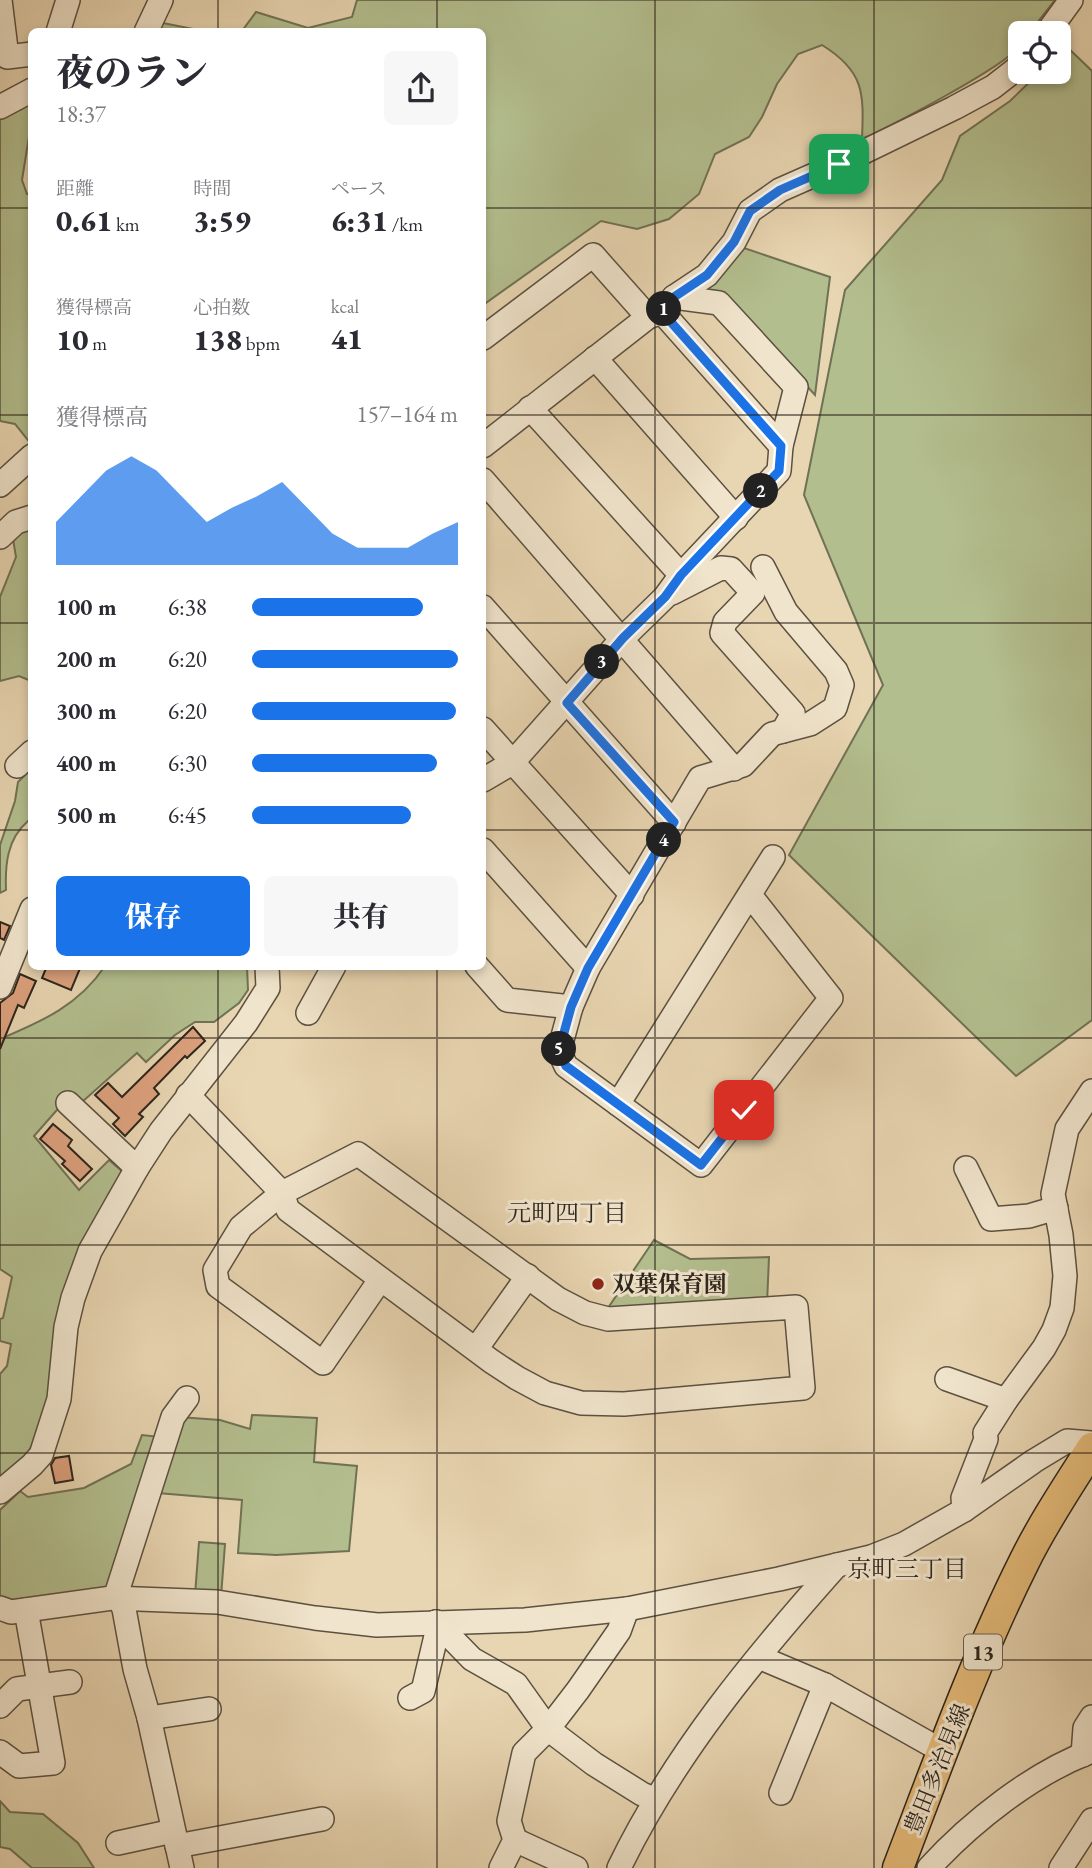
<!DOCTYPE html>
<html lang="ja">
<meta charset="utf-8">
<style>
body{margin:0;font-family:"EB Garamond","Noto Serif JP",serif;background:#f7f7f7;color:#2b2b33;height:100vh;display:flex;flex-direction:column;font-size:26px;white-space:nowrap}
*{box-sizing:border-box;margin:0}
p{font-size:23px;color:#7c7c81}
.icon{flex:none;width:38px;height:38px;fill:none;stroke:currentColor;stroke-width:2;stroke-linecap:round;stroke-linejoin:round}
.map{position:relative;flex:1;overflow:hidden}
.details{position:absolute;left:28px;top:28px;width:458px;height:942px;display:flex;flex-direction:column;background:#fff;border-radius:10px;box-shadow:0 4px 10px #0003}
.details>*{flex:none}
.controls{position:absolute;left:1008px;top:21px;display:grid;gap:14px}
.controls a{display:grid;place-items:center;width:63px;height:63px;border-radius:10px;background:#fff;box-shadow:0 4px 10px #0003;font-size:35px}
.pin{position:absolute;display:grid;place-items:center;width:60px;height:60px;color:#fff;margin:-30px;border-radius:14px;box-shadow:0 4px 10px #0006}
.km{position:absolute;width:35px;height:35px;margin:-18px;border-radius:50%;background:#222;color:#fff;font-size:19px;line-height:35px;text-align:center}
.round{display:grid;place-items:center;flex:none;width:74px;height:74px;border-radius:10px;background:#f7f7f7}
.headline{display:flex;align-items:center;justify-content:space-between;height:119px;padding:0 28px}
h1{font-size:38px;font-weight:800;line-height:52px}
.metrics{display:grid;grid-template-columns:repeat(3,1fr);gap:10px;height:119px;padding:7px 28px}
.metrics div{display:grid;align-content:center}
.metrics b{font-size:30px;font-weight:800}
.metrics small{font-size:19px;font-weight:400}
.metrics p{font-size:19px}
.chart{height:196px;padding:14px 28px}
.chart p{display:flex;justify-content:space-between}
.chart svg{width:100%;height:126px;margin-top:7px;fill:#1a73e8;opacity:.7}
.cta{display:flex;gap:14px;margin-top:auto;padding:14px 28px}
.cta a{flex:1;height:80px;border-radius:10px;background:#1a73e8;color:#fff;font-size:28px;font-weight:800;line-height:80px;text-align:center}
.cta a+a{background:#f7f7f7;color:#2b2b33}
ul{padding:0 28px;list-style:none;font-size:23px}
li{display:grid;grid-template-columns:112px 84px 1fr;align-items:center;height:52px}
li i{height:18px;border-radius:9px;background:#1a73e8}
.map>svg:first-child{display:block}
.green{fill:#b3be8e;stroke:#707255;stroke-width:2}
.building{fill:#dca17d;stroke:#2d251c;stroke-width:2}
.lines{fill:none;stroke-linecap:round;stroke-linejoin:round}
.minor-casing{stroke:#5c5141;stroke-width:26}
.major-casing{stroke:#2d251c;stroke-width:33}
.minor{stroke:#f0e4cc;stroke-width:23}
.major{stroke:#e4ba78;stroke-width:30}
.route-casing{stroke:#fff;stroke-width:14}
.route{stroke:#1a73e8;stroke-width:9}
.grid{fill:none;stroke:#2d251c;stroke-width:2;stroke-opacity:0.55}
.poi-dot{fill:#8f2418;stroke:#f0e4cc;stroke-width:2.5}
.labels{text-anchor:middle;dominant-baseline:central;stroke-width:6;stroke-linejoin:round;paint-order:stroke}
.shield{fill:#f0e4cc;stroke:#685e51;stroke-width:2}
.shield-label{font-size:21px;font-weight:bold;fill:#2d251c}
.poi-label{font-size:23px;font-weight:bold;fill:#2d251c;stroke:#f0e4cc;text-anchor:start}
.street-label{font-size:23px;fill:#2d251c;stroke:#f0e4cc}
.neighbourhood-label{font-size:24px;fill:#2d251c;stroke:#f0e4cc}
</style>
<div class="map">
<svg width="1092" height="1868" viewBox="0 0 1092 1868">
<rect width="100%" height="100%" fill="#e8d5b1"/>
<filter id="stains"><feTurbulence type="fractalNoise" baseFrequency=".00286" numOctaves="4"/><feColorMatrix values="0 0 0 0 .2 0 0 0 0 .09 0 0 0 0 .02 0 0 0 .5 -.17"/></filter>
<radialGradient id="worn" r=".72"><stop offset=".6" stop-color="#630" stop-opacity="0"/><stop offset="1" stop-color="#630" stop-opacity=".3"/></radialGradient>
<g class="green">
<path d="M357 0H1055L1029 33H1020C1020 37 1021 41 1020 44 1014 63 886 128 862 139 864 92 864 71 822 45L798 54 777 84 762 117 749 137 715 154 699 194 669 219 637 229 601 221 483 305V32L242 31 256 12 308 28 352 17Z"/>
<path d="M158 22 203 31 154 32Z"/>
<path d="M1066 46 1092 71V1020L1016 1076 789 855 883 685 804 495 845 290 942 180 960 136 1010 101 1040 72H1059V53Z"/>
<path d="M31 99V124L22 180 27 194H32L31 444 15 424 0 421V111Z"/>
<path d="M738 246 830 277 815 395 725 296 706 292 705 287Z"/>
<path d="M31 524V681L19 676 0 681V597L16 557 13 539Z"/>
<path d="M31 769V822L28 821C7 839 5 865 6 890L0 893V845L15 801 18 782Z"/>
<path d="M105 966H247L248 990 239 1003 214 1022H195L175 1035 146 1062 137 1053 81 1103 71 1094 34 1136 79 1190 109 1160 123 1172 53 1392 36 1438 25 1458 0 1479V1374L7 1366 11 1344 0 1341V1319L3 1318 12 1277 0 1269V1039C43 1021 79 1005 105 966Z"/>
<path d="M654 1240 690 1259 769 1257 767 1304 604 1314Z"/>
<path d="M252 1415 317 1418 314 1462 357 1466 349 1551 276 1555 238 1553 242 1500 145 1492 106 1588 10 1603 0 1599V1510L20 1491 28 1497 84 1488 131 1464 142 1435 169 1438 179 1417 220 1420 250 1429Z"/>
<path d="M199 1542 225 1544 221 1597 195 1595Z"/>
<path d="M0 1801 10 1812 43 1814 78 1843 94 1868H32L10 1849 0 1847Z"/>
</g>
<g class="building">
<path d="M0 922 10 926 4 940 0 938Z"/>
<path d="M47 966H81L71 990 42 978Z"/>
<path d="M20 974 36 981 24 1008 18 1005 0 1049V1003L13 993Z"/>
<path d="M193 1027 205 1041 187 1058 185 1056 154 1088 159 1094 139 1114 143 1117 125 1136 113 1124 119 1118 95 1095 108 1083 122 1097Z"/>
<path d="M53 1124 72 1140 68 1146 92 1169 80 1181 62 1164 65 1161 40 1139Z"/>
<path d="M69 1456 73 1480 55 1483 51 1465 55 1458Z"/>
</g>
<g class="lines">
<defs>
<g id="minor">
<path d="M0 0 7 57 32 54"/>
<path d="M58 32 68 0"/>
<path d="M146 32 161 0"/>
<path d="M1047 33 1071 0"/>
<path d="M0 107 32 90"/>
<path d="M662 312 781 446"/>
<path d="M483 338 593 255 648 317"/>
<path d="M595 358 736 518"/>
<path d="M530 408 681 575"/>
<path d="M483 446 648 317 662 312 674 297 707 275 734 242 750 211 780 190 839 164 954 108 993 87 1020 66"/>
<path d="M483 480 734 769"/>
<path d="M0 485 32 456"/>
<path d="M0 537 16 522 32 517"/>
<path d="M672 593 721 568 731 569 753 593 725 622 722 633 793 713 783 731"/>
<path d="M483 607 674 823"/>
<path d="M483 729 632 895"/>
<path d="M17 766 32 752"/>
<path d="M483 780 512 763 623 638 665 597 681 575 779 471 781 446 796 387 719 303 674 297"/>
<path d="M483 850 588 968"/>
<path d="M750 895 831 998 701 1165 618 1104 773 857"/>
<path d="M477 966 507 1000 571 1007"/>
<path d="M0 987 32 909"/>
<path d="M308 1013 334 966"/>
<path d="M188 1095 282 1193 288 1210 491 1361 517 1378 545 1393 581 1403 624 1404 803 1388 796 1307 608 1319 585 1313 558 1299 358 1154 282 1193 241 1227 215 1270 218 1286 323 1363 380 1280"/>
<path d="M68 1103 137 1168"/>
<path d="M618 1104 566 1066 559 1051 571 1007 588 968 700 778 743 765 772 734 810 724 835 708 842 685 836 671 786 612 763 567"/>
<path d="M966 1168 991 1219 1029 1216 1056 1208"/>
<path d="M476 1349 528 1276"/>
<path d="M947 1379 1006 1400"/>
<path d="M0 1492 32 1465 41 1455 59 1399 66 1327 73 1298 90 1251 137 1168 161 1131 246 1023 268 988 267 966"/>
<path d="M964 1510 963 1498 986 1439 985 1433 1006 1400 1044 1348 1054 1330 1062 1308 1065 1276 1061 1235 1053 1194 1067 1129 1092 1091"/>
<path d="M0 1608 11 1612 112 1598 217 1602 315 1618 377 1625 525 1620 627 1609 779 1579 871 1557 904 1544 964 1510 1034 1461 1067 1441 1092 1443"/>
<path d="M436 1622 472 1659 516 1684 548 1729 594 1764 642 1794 654 1799"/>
<path d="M759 1657 825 1685 944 1752"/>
<path d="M410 1698 423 1691 436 1636V1622"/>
<path d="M0 1706 17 1689 70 1682"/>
<path d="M149 1718 209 1709"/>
<path d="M0 1752 19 1766 53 1763 26 1610"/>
<path d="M1083 1755 1085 1728 1092 1717"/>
<path d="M781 1793 825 1685"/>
<path d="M515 1840 576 1868"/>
<path d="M118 1843 173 1831"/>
<path d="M177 1846 322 1819"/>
<path d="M182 1868 149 1718 135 1669 124 1609 117 1592 173 1417 187 1398"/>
<path d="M501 1868 515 1840 509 1821 524 1753 548 1729 578 1690 619 1631 627 1609"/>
<path d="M619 1868C673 1756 754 1658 837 1565"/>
<path d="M929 1868C971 1822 1033 1773 1092 1751"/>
<path d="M1061 1868 1092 1820"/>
</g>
<path id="major" d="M898 1868C937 1766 975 1660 1024 1562 1043 1523 1068 1486 1092 1448"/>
</defs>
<use href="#minor" class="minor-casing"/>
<use href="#major" class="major-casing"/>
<use href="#minor" class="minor"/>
<use href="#major" class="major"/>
</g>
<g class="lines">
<defs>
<path id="route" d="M744 1110 701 1165 566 1066 559 1051 571 1007 588 968 674 822 567 703 623 638 665 597 681 575 779 471 781 446 662 312 674 297 707 275 734 242 750 211 780 190 839 164"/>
</defs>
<use href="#route" class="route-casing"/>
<use href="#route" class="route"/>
</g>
<path class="grid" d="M218 0V32M437 0V32M655 0V1868M874 0V1868M0 208H32M483 208H1092M0 415H32M483 415H1092M0 623H32M483 623H1092M0 830H32M483 830H1092M218 966V1868M437 966V1868M0 1038H1092M0 1245H1092M0 1453H1092M0 1660H1092"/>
<circle class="poi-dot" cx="598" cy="1284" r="7"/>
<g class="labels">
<rect class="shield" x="964" y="1634.5" width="38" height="35" rx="5"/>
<g class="shield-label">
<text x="983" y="1652">13</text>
</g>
<g class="poi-label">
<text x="612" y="1284">双葉保育園</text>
</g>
<g class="street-label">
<text transform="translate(937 1769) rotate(-68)">豊田多治見線</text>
</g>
<g class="neighbourhood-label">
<text x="567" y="1212">元町四丁目</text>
<text x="907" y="1568">京町三丁目</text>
</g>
</g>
<rect width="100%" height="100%" filter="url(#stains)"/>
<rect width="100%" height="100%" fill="url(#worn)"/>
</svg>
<div class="controls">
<a><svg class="icon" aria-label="locate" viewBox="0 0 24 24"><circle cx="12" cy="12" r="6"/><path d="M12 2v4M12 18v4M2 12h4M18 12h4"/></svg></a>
</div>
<div class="pin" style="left:839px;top:164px;background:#1e9e55"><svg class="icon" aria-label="arrive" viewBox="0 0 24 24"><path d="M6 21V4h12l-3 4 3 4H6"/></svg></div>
<div class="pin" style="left:744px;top:1110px;background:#d93025"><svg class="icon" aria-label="check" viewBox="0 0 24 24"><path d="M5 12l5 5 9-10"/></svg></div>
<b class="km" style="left:664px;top:309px">1</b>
<b class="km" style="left:761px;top:491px">2</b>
<b class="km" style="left:602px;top:662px">3</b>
<b class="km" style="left:664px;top:840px">4</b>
<b class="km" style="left:559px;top:1049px">5</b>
<section class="details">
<div class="headline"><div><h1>夜のラン</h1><p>18:37</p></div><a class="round"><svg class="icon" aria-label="share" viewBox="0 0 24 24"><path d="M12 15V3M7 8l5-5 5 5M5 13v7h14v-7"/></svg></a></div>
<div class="metrics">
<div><p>距離</p><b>0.61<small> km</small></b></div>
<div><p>時間</p><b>3:59</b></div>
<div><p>ペース</p><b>6:31<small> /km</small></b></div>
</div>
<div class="metrics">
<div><p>獲得標高</p><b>10<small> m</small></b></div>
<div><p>心拍数</p><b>138<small> bpm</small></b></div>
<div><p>kcal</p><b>41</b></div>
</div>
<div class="chart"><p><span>獲得標高</span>157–164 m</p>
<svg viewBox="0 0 160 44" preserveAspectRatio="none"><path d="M0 44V29L10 20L20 11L30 6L40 11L50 20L60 29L70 24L80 20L90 15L100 24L110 33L120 38L130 38L140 38L150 33L160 29V44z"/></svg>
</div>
<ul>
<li><b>100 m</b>6:38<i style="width:83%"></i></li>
<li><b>200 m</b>6:20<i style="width:100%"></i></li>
<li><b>300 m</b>6:20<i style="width:99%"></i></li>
<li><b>400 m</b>6:30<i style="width:90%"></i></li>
<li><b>500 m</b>6:45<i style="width:77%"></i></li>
</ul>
<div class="cta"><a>保存</a><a>共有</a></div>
</section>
</div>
